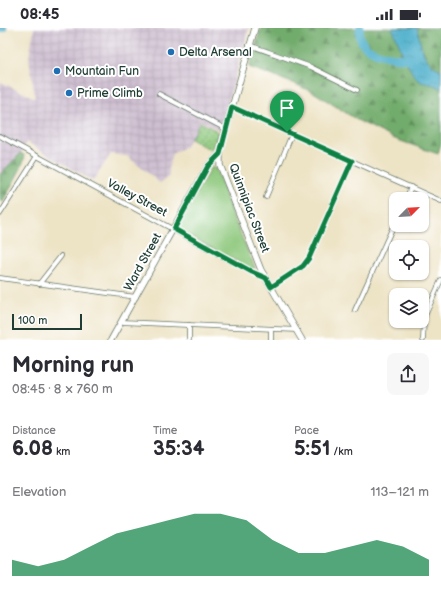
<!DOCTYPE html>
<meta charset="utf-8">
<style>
body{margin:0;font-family:"Balsamiq Sans",sans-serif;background:#f7f7f7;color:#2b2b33;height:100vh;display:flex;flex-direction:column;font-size:15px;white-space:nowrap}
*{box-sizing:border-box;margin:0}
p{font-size:13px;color:#7c7c81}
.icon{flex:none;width:22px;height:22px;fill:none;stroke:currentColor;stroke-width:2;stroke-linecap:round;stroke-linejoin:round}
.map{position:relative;height:312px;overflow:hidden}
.details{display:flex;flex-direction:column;background:#fff;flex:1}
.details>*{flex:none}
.needle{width:26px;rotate:66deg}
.buttons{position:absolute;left:389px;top:164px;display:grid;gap:8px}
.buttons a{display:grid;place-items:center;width:40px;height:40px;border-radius:8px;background:#fff;box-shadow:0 1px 3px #0004;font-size:20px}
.scale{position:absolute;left:12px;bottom:10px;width:70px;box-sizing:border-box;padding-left:4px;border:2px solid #1f3d34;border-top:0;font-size:11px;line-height:14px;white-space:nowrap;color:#1f3d34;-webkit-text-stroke:3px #fff;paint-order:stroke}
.pin{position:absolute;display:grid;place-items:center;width:34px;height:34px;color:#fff;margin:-41px -17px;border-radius:50% 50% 50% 0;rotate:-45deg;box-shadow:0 0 4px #0007}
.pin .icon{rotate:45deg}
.round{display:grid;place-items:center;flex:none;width:42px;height:42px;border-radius:8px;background:#f7f7f7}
.summary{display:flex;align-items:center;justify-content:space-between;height:68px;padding:0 12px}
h1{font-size:22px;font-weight:800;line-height:30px}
.metrics{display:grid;grid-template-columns:repeat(3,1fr);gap:6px;height:68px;padding:4px 12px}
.metrics div{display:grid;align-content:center}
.metrics b{font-size:20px;font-weight:800}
.metrics small{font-size:11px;font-weight:400}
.metrics p{font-size:11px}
.chart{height:112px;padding:8px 12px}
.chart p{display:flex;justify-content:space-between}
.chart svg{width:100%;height:72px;margin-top:4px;fill:#0b8043;opacity:.7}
.status{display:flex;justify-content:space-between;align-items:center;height:28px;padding:0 20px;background:#fff;direction:ltr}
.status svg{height:11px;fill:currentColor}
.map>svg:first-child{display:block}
.industrial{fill:url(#industrial-grid)}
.grass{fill:url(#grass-dots);stroke:#568258}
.forest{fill:url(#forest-firs);stroke:#487450}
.green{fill:#8ec87d;stroke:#568258}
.water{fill:url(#water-ripples);stroke:#367680}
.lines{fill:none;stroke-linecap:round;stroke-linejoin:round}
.river{stroke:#4cafcb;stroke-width:8}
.street-casing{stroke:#677767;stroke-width:5.5}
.secondary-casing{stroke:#677767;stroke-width:7}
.street{stroke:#fff;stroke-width:4}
.secondary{stroke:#fff;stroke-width:5.5}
.route-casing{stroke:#fff;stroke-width:8}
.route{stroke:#0b8043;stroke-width:5}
.poi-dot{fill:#1f6fb2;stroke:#fff;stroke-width:1.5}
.labels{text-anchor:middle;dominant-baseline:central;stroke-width:4;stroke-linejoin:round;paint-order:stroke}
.poi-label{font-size:12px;fill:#1f3d34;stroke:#fff;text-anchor:start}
.street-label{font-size:12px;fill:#1f3d34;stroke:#fff}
</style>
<div class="status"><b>08:45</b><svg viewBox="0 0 49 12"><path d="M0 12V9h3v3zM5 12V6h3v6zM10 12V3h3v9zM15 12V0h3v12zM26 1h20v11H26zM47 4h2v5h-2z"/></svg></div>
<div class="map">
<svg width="441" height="312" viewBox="0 0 441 312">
<defs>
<pattern id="industrial-grid" width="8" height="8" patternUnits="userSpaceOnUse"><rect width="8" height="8" fill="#cebed0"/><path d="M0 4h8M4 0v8" fill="none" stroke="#b0a4b3"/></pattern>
<pattern id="grass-dots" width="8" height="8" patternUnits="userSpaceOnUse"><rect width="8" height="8" fill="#8ec87d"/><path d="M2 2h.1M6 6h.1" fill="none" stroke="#73a467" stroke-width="1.8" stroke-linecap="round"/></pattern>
<pattern id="forest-firs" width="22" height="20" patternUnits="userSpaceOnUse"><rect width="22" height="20" fill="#72ac6c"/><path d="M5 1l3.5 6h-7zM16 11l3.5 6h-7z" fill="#5d8d5a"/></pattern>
<pattern id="water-ripples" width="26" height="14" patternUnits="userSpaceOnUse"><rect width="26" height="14" fill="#4cafcb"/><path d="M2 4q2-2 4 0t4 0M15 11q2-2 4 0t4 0" fill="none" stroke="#3f90a6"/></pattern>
</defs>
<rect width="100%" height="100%" fill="#fff"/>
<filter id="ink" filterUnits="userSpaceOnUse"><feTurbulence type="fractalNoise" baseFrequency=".025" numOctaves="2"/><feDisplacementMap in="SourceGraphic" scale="8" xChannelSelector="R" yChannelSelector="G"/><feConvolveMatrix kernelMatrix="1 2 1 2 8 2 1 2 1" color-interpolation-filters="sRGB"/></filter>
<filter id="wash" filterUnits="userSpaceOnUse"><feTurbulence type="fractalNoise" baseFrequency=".012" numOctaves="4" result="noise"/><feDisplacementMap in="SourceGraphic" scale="16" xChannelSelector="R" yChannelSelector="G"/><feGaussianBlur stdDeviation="0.9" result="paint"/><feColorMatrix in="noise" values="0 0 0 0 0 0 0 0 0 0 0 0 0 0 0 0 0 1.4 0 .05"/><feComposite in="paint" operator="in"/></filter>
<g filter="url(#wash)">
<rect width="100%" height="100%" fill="#ede3c5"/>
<path class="industrial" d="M34 0H249L220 102 200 93 186 118 172 126 169 138V148L160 155 127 128 111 126 93 153 27 114 21 125 0 146V54L35 70 29 30Z"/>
<path class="grass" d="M200 94 217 103 219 105 211 122 190 111Z"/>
<g class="forest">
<path d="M261 0H441V115L438 126 395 111 357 92 315 65 295 56 249 39Z"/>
<path d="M21 125 25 128 21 140 3 174 0 172V146Z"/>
</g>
<path class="green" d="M211 139 216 141 231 184 255 240 253 242 183 204 179 201V196Z"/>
<path class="water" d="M392 0H417C422 19 421 33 441 42V61C434 54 424 57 418 52 408 43 398 13 392 0Z"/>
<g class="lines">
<g class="river">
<path d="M360 0C354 27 397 31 415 31"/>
<path d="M0 1 3 0"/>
</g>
</g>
</g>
<g filter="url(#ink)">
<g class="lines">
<defs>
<g id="street">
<path d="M249 17 311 39 357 62"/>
<path d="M159 66 226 101"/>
<path d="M232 79 441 173"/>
<path d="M0 108 252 244 265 249"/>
<path d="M266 169 292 106"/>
<path d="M406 171 411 159"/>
<path d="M0 186 37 128"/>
<path d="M0 250 136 269"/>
<path d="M39 256 61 228"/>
<path d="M271 259 303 238 309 230 352 133"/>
<path d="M355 282 396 192"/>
<path d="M122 294 297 302"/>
<path d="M189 297V312"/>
<path d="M271 301V312"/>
<path d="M423 312 424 290 441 252"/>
</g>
<g id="secondary">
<path d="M255 0 222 114 220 126V137L261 242 302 312"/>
<path d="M111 312 208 138 220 126"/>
</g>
</defs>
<use href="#street" class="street-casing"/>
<use href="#secondary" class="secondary-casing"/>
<use href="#street" class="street"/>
<use href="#secondary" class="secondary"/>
</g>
</g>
<g class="lines" filter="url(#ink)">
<defs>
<path id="route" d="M232 79 352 133 309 230 303 238 271 259 266 250 252 244 174 201 208 138 220 126Z"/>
</defs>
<use href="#route" class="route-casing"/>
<use href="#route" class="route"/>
</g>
<g class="poi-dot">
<circle cx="171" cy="24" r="4"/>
<circle cx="57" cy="43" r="4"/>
<circle cx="69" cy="65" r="4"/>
</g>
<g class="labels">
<g class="poi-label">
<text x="179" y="24">Delta Arsenal</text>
<text x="65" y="43">Mountain Fun</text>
<text x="77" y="65">Prime Climb</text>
</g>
<g class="street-label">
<text transform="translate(137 170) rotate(28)">Valley Street</text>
<text transform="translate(249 180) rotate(69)">Quinnipiac Street</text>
<text transform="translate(143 234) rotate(-61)">Ward Street</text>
</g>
</g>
</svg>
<div class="buttons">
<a><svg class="needle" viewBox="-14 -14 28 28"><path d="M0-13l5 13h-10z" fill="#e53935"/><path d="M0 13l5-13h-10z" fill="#7c7c81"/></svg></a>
<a><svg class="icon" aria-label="locate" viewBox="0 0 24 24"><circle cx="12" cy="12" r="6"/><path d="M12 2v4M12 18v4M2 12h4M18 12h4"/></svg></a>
<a><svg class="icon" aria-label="layers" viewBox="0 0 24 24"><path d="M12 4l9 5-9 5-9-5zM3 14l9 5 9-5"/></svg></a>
</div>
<div class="scale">100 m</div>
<div class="pin" style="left:287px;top:104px;background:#1e9e55"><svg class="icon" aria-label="arrive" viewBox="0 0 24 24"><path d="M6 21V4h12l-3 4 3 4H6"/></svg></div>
</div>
<section class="details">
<div class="summary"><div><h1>Morning run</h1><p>08:45 · 8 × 760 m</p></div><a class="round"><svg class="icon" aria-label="share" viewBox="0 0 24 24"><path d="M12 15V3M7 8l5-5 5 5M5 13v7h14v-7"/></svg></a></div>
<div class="metrics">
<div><p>Distance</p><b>6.08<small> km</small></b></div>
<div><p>Time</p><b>35:34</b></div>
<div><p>Pace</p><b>5:51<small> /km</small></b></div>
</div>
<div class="chart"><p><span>Elevation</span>113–121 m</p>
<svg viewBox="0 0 160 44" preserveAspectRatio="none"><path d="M0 44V34L10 38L20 34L30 26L40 18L50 14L60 10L70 6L80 6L90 10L100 22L110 30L120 30L130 26L140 22L150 26L160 34V44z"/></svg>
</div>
</section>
